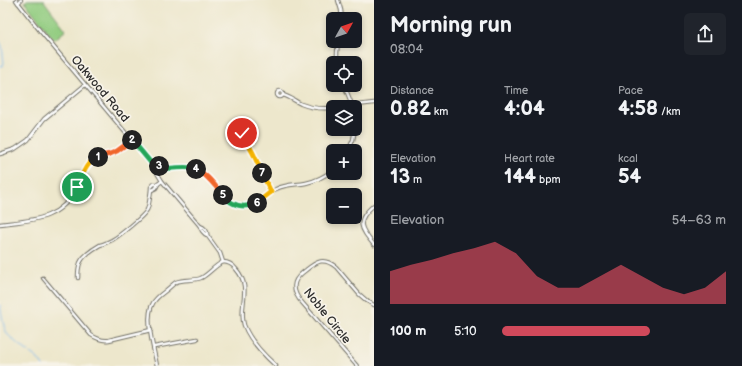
<!DOCTYPE html>
<meta charset="utf-8">
<style>
body{margin:0;font-family:"Balsamiq Sans",sans-serif;background:#20242c;color:#f1f3f6;height:100vh;display:flex;flex-direction:column;font-size:15px;white-space:nowrap}
*{box-sizing:border-box;margin:0}
p{font-size:13px;color:#9ea1a6}
.icon{flex:none;width:22px;height:22px;fill:none;stroke:currentColor;stroke-width:2;stroke-linecap:round;stroke-linejoin:round}
.map{position:relative;flex:1;overflow:hidden}
.drawer{display:flex;flex-direction:column;background:#171b24;width:368px}
.drawer>*{flex:none}
.needle{width:26px;rotate:50deg}
.controls{position:absolute;left:326px;top:12px;display:grid;gap:8px}
.controls a{display:grid;place-items:center;width:36px;height:36px;border-radius:6px;background:#171b24;box-shadow:0 2px 6px #0003;font-size:20px}
.pin{position:absolute;display:grid;place-items:center;width:34px;height:34px;color:#fff;margin:-17px;border:2px solid #fff;border-radius:50%;box-shadow:0 1px 4px #0007}
.km{position:absolute;width:20px;height:20px;margin:-10px;border-radius:50%;background:#222;color:#fff;font-size:11px;line-height:20px;text-align:center}
.round{display:grid;place-items:center;flex:none;width:42px;height:42px;border-radius:6px;background:#20242c}
.headline{display:flex;align-items:center;justify-content:space-between;height:68px;padding:0 16px}
h1{font-size:22px;font-weight:800;line-height:30px}
.stats{display:grid;grid-template-columns:repeat(3,1fr);gap:6px;height:68px;padding:4px 16px}
.stats div{display:grid;align-content:center}
.stats b{font-size:20px;font-weight:800}
.stats small{font-size:11px;font-weight:400}
.stats p{font-size:11px}
.chart{height:112px;padding:8px 16px}
.chart p{display:flex;justify-content:space-between}
.chart svg{width:100%;height:72px;margin-top:4px;fill:#d1495b;opacity:.7}
ul{padding:0 16px;list-style:none;font-size:13px}
li{display:grid;grid-template-columns:64px 48px 1fr;align-items:center;height:30px}
li i{height:10px;border-radius:5px;background:#d1495b}
main{display:flex;flex:1;min-height:0}
.map>svg:first-child{display:block}
.grass{fill:#92cc80;stroke:#5e7c56}
.lines{fill:none;stroke-linecap:round;stroke-linejoin:round}
.stream{stroke:#7cb9ef;stroke-width:1}
.minor-casing{stroke:#6f6d63;stroke-width:4.5}
.minor{stroke:#fff;stroke-width:2.5}
.split-1-casing{stroke:#fff;stroke-width:8}
.split-2-casing{stroke:#fff;stroke-width:8}
.split-3-casing{stroke:#fff;stroke-width:8}
.split-4-casing{stroke:#fff;stroke-width:8}
.split-5-casing{stroke:#fff;stroke-width:8}
.split-6-casing{stroke:#fff;stroke-width:8}
.split-7-casing{stroke:#fff;stroke-width:8}
.split-8-casing{stroke:#fff;stroke-width:8}
.split-1{stroke:#f5b400;stroke-width:5}
.split-2{stroke:#f0652b;stroke-width:5}
.split-3{stroke:#22a559;stroke-width:5}
.split-4{stroke:#22a559;stroke-width:5}
.split-5{stroke:#f0652b;stroke-width:5}
.split-6{stroke:#22a559;stroke-width:5}
.split-7{stroke:#f5b400;stroke-width:5}
.split-8{stroke:#f5b400;stroke-width:5}
.labels{text-anchor:middle;dominant-baseline:central;stroke-width:3.5;stroke-linejoin:round;paint-order:stroke}
.street-label{font-size:12px;fill:#2b2b2b;stroke:#f7f3e8}
</style>
<main>
<div class="map">
<svg width="374" height="366" viewBox="0 0 374 366">
<rect width="100%" height="100%" fill="#f7f3e8"/>
<filter id="ink" filterUnits="userSpaceOnUse"><feTurbulence type="fractalNoise" baseFrequency=".025" numOctaves="2"/><feDisplacementMap in="SourceGraphic" scale="8" xChannelSelector="R" yChannelSelector="G"/><feConvolveMatrix kernelMatrix="1 2 1 2 8 2 1 2 1" color-interpolation-filters="sRGB"/></filter>
<filter id="wash" filterUnits="userSpaceOnUse"><feTurbulence type="fractalNoise" baseFrequency=".012" numOctaves="4" result="noise"/><feDisplacementMap in="SourceGraphic" scale="16" xChannelSelector="R" yChannelSelector="G"/><feGaussianBlur stdDeviation="0.9" result="paint"/><feColorMatrix in="noise" values="0 0 0 0 0 0 0 0 0 0 0 0 0 0 0 0 0 1.4 0 .05"/><feComposite in="paint" operator="in"/></filter>
<g filter="url(#wash)">
<rect width="100%" height="100%" fill="#ede7cc"/>
<path class="grass" d="M27 0H45L44 1 66 30 54 40 25 2Z"/>
<g class="lines">
<g class="stream">
<path d="M0 41 2 46 4 63 2 66H0"/>
<path d="M0 305 4 326 7 334 19 345 37 358 43 366"/>
</g>
</g>
</g>
<g filter="url(#ink)">
<g class="lines">
<defs>
<g id="minor">
<path d="M16 0 41 32 151 163 162 181 200 226C200 229 204 234 207 235"/>
<path d="M338 0 341 10 342 19"/>
<path d="M18 3 21 0"/>
<path d="M337 63V53L338 41"/>
<path d="M344 85 353 107"/>
<circle cx="280" cy="94" r="3"/>
<path d="M283 95C290 97 295 101 301 104 311 108 322 109 333 108"/>
<path d="M340 107 374 103"/>
<path d="M244 136 239 138 237 137 236 134 238 131H240L242 133 248 144 271 192"/>
<path d="M348 151 353 140 355 129"/>
<path d="M0 154 15 149 28 140 44 119 85 85"/>
<path d="M151 163C157 166 162 169 169 168 178 168 186 165 196 169 212 175 217 196 233 204 238 206 245 207 251 205 261 203 267 193 276 189 286 184 296 185 306 183 316 181 325 176 333 170"/>
<path d="M152 190 156 188 158 184"/>
<path d="M374 205C355 221 360 228 374 245"/>
<path d="M0 224C32 220 59 221 77 188 81 179 83 168 91 161 98 155 107 156 114 153 121 150 126 144 132 140"/>
<path d="M200 226C204 227 208 231 207 235L220 253 223 262"/>
<path d="M223 262C228 262 233 265 236 269 253 288 238 306 244 325 249 339 265 356 276 366"/>
<path d="M43 278 91 335C97 339 102 341 109 340L151 330"/>
<path d="M78 278C78 274 78 268 80 263 83 256 93 249 100 245 104 244 108 242 112 240 119 236 143 217 147 210 149 206 151 191 151 187L154 184H158L162 181"/>
<path d="M154 347 197 339"/>
<path d="M157 366C154 349 144 318 153 303 156 298 160 295 164 292 168 289 172 285 176 282 184 279 193 281 201 278 209 274 214 266 223 262"/>
<path d="M357 366 299 299C290 286 295 278 306 270 317 261 324 257 336 267L359 294 367 301 374 305"/>
</g>
</defs>
<use href="#minor" class="minor-casing"/>
<use href="#minor" class="minor"/>
</g>
</g>
<g class="lines" filter="url(#ink)">
<defs>
<path id="split-1" d="M77 187C83 175 85 163 98 157"/>
<path id="split-2" d="M98 157 110 154 117 151 132 140"/>
<path id="split-3" d="M132 140 151 163 159 166"/>
<path id="split-4" d="M159 166C171 172 182 164 196 169"/>
<path id="split-5" d="M196 169C207 174 215 186 223 195"/>
<path id="split-6" d="M223 195C232 206 244 209 257 203"/>
<path id="split-7" d="M257 203 271 192 262 173"/>
<path id="split-8" d="M242 133 253 153 262 173"/>
</defs>
<use href="#split-1" class="split-1-casing"/>
<use href="#split-2" class="split-2-casing"/>
<use href="#split-3" class="split-3-casing"/>
<use href="#split-4" class="split-4-casing"/>
<use href="#split-5" class="split-5-casing"/>
<use href="#split-6" class="split-6-casing"/>
<use href="#split-7" class="split-7-casing"/>
<use href="#split-8" class="split-8-casing"/>
<use href="#split-1" class="split-1"/>
<use href="#split-2" class="split-2"/>
<use href="#split-3" class="split-3"/>
<use href="#split-4" class="split-4"/>
<use href="#split-5" class="split-5"/>
<use href="#split-6" class="split-6"/>
<use href="#split-7" class="split-7"/>
<use href="#split-8" class="split-8"/>
</g>
<g class="labels">
<g class="street-label">
<text transform="translate(100 89) rotate(50)">Oakwood Road</text>
<text transform="translate(327 316) rotate(51)">Noble Circle</text>
</g>
</g>
</svg>
<div class="controls">
<a><svg class="needle" viewBox="-14 -14 28 28"><path d="M0-13l5 13h-10z" fill="#e53935"/><path d="M0 13l5-13h-10z" fill="#9ea1a6"/></svg></a>
<a><svg class="icon" aria-label="locate" viewBox="0 0 24 24"><circle cx="12" cy="12" r="6"/><path d="M12 2v4M12 18v4M2 12h4M18 12h4"/></svg></a>
<a><svg class="icon" aria-label="layers" viewBox="0 0 24 24"><path d="M12 4l9 5-9 5-9-5zM3 14l9 5 9-5"/></svg></a>
<a>+</a>
<a>−</a>
</div>
<div class="pin" style="left:77px;top:187px;background:#1e9e55"><svg class="icon" aria-label="arrive" viewBox="0 0 24 24"><path d="M6 21V4h12l-3 4 3 4H6"/></svg></div>
<div class="pin" style="left:242px;top:133px;background:#d93025"><svg class="icon" aria-label="check" viewBox="0 0 24 24"><path d="M5 12l5 5 9-10"/></svg></div>
<b class="km" style="left:98px;top:157px">1</b>
<b class="km" style="left:132px;top:140px">2</b>
<b class="km" style="left:159px;top:166px">3</b>
<b class="km" style="left:196px;top:169px">4</b>
<b class="km" style="left:223px;top:195px">5</b>
<b class="km" style="left:257px;top:203px">6</b>
<b class="km" style="left:262px;top:173px">7</b>
</div>
<section class="drawer">
<div class="headline"><div><h1>Morning run</h1><p>08:04</p></div><a class="round"><svg class="icon" aria-label="share" viewBox="0 0 24 24"><path d="M12 15V3M7 8l5-5 5 5M5 13v7h14v-7"/></svg></a></div>
<div class="stats">
<div><p>Distance</p><b>0.82<small> km</small></b></div>
<div><p>Time</p><b>4:04</b></div>
<div><p>Pace</p><b>4:58<small> /km</small></b></div>
</div>
<div class="stats">
<div><p>Elevation</p><b>13<small> m</small></b></div>
<div><p>Heart rate</p><b>144<small> bpm</small></b></div>
<div><p>kcal</p><b>54</b></div>
</div>
<div class="chart"><p><span>Elevation</span>54–63 m</p>
<svg viewBox="0 0 160 44" preserveAspectRatio="none"><path d="M0 44V24L10 20L20 17L30 13L40 10L50 6L60 13L70 27L80 34L90 34L100 27L110 20L120 27L130 34L140 38L150 34L160 24V44z"/></svg>
</div>
<ul>
<li><b>100 m</b>5:10<i style="width:66%"></i></li>
</ul>
</section>
</main>
